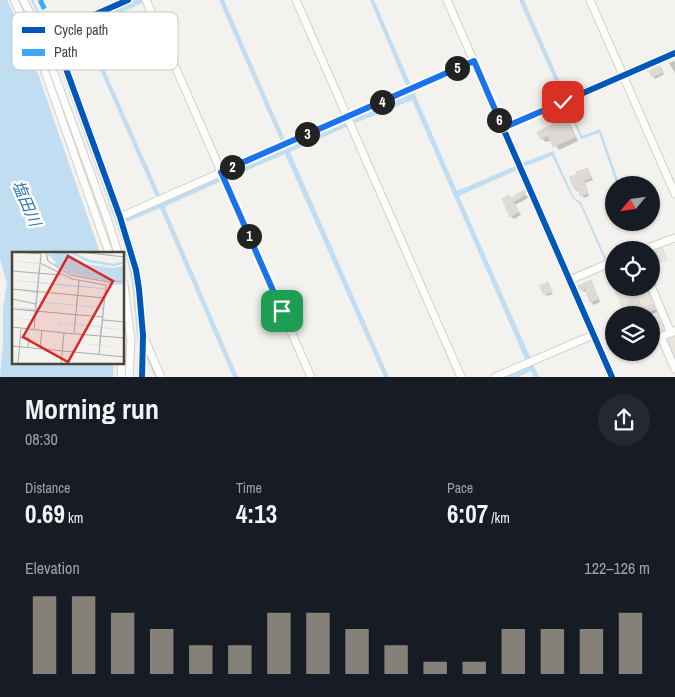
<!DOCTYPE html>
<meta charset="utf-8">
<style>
body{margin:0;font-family:"Archivo Narrow","Noto Sans JP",sans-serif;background:#242831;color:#f1f3f6;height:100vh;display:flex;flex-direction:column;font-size:19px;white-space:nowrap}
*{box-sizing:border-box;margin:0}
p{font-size:16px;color:#9ea1a6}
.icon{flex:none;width:28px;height:28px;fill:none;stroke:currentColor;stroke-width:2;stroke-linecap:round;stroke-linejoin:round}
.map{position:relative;height:377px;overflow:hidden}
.side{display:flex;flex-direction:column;background:#171b24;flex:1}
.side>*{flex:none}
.needle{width:32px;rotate:241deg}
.tools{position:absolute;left:605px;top:176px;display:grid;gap:10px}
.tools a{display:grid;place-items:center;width:55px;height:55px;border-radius:50%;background:#171b24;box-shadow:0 1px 4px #0004;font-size:25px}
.pin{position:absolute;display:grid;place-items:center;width:42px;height:42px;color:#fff;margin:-21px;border-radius:10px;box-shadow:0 2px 8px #0006}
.km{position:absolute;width:25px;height:25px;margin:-12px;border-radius:50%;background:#222;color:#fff;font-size:14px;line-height:25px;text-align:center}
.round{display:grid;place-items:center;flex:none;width:52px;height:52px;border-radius:26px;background:#242831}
.head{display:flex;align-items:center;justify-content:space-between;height:85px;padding:0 25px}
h1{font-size:28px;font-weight:700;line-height:38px}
.stats{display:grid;grid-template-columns:repeat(3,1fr);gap:8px;height:85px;padding:5px 25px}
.stats div{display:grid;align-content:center}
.stats b{font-size:25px;font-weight:700}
.stats small{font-size:14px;font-weight:400}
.stats p{font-size:14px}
.chart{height:140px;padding:10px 25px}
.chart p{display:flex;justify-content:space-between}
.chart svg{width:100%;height:90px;margin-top:5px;stroke:#868178;stroke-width:6}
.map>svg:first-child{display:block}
.residential{fill:#e7e4dc}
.water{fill:#c0ddf1}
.shadow{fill:#0003}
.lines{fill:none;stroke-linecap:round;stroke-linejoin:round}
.stream{stroke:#c0ddf1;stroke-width:2}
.building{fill:#dedbd6;stroke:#dcd9d4}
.minor-casing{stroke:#d2d0cb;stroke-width:9}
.minor{stroke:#fdfdfc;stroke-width:7}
.quiet{stroke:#3fa9f5;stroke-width:5;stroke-dasharray:10 5;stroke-linecap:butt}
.cycleway-casing{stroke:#fff;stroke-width:9}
.cycleway{stroke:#0057b8;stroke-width:6}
.route-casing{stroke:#fff;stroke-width:10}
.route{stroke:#1a73e8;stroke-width:6}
.labels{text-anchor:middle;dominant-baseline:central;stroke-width:5;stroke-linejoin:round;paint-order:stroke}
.water-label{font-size:16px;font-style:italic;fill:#2e7ab2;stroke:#fff}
.inset-river{fill:none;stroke:#c0ddf1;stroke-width:2.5}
.inset-road{fill:none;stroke:#b0aca6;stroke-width:1}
.view{fill:#d62828;fill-opacity:0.15;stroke:#d62828;stroke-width:2.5}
.inset-edge{fill:none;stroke:#4b4439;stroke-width:2.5}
.key{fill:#fff;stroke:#c9c7c4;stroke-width:1}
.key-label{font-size:14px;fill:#4b4439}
</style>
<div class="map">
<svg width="675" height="377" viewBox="0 0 675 377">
<rect width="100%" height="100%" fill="#f4f2ee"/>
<g class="residential">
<path d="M660 240 668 260 651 266V250H635Z"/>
<path d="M614 259V288H651V277L673 328 675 327V367L659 337 651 339V315H624L604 263Z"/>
</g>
<g class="water">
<path d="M0 0H7L28 45 100 253H14V363H114L113 377H0L3 342V307L7 284 0 259Z"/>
<path d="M136 0H144L145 2 86 28 161 197 157 199 82 29 59 39 57 35Z"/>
<path d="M219 0H224L286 142 282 144Z"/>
<path d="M370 0H374L457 191 515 166 517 170 459 196 531 359 526 361 412 100 353 124 351 119 409 93Z"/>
<path d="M519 0H524L567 98 563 99Z"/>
<path d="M566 104H568L582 136 600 129 620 185H617L599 133 581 139Z"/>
<path d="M346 121 348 126 290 152 389 377H384L285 154 227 179 225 175Z"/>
<path d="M553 151 574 198 581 202 608 263H606L580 204 573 199 552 156 523 167 522 163Z"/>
<path d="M220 177 222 181 166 206 165 208 238 377H233L160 208 127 222 125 218 159 204 158 202 162 200 164 202Z"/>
<path d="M533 364 539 377H534L531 371 518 377H506Z"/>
</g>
<g class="shadow">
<path d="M675 61V73L669 63Z"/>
<path d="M661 69 664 74 655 79 651 71Z"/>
<path d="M566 120 570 124 578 141 559 150 552 140 546 142 541 138Z"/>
<path d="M588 169 593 180 585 183 589 196 584 198 580 192 576 190Z"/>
<path d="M524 192 528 198 515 205 521 215 514 219 511 216 512 199Z"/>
<path d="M651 197 655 208 651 210Z"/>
<path d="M656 252 660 262 654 264 651 260V254Z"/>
<path d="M591 282 593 285 600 302 594 305 591 302 587 291 584 292 581 289Z"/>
<path d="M549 286 553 294 547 296 545 294Z"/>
<path d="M636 294 643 309 652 305 657 312 649 315H634Z"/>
</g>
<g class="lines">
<g class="stream">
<path d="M32 0 51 39 125 246 133 282 139 346 138 377"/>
<path d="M666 339 673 355"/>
<path d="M146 354 156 377"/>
</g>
</g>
<g class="building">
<path d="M660 66 663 72 652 77 649 71Z"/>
<path d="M566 118 575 137 553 147 548 135 540 139 537 132Z"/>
<path d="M588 168 591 178 584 180 588 193 580 196 578 189 575 190 569 177 576 175V172Z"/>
<path d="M524 190 526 194 513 202 519 212 510 217 502 199 509 195 511 198Z"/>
<path d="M591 280 598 299 590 302 585 288 580 290 578 286Z"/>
<path d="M548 282 552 292 544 295 540 286Z"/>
<path d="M636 293 642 308 653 304 655 309 643 315H632L628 300 631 299 629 296Z"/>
</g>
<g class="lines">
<defs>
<g id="minor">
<path d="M14 0 37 49 109 253"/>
<path d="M23 0 32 16 43 43 108 221 118 253"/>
<path d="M128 0 53 33 120 217 136 270 139 289 143 335 142 377"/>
<path d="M146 0 311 377"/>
<path d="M296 0 461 377"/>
<path d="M447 0 503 128"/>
<path d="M590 0 675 194"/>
<path d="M120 217 474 61"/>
<path d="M642 250 675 238"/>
<path d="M570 280 614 261"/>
<path d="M124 284 131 341 129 377"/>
<path d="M651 286 671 333"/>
<path d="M674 331 661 337 675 369"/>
<path d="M145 340 161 377"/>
<path d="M121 377 122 363"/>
<path d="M495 377 593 335"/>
<path d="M612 377 503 128 675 53"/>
</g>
</defs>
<use href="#minor" class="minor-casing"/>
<use href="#minor" class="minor"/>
<path class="quiet" d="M40 0 45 10 53 33"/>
<defs>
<g id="cycleway">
<path d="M128 0 53 33 120 217 136 270 139 289 143 335 142 377"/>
<path d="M612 377 503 128 675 53"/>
</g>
</defs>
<use href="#cycleway" class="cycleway-casing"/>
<use href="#cycleway" class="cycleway"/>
</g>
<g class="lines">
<defs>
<path id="route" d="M282 311 221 172 474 61 503 128 563 102"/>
</defs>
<use href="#route" class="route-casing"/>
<use href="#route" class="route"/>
</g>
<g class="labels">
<g class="water-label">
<text transform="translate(27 203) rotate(67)">塩田川</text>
</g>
</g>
<g transform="translate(12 252)">
<rect width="112" height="112" fill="#f4f2ee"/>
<path d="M54 0 73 12 101 16 112 14V28L100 30 59 22 42 12 44 10 35 2ZM28 1 26 30 92 36 90 75 112 78 90 76 88 93 112 96 52 90 87 93 88 75 48 71 47 80V71L23 69 89 74 90 56 24 50 22 69 0 66 21 68 22 59 0 55 22 57 24 41 0 38 24 40 25 31 0 28 25 30 27 12 0 9 27 11ZM26 31 66 35 64 53 24 49ZM66 35 92 37 90 55 65 53Z" fill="#c0ddf1" fill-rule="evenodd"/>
<path class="inset-river" d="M59 0 77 9 102 13 113 10M96 32 113 31"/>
<path class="inset-road" d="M5 0 29 2 22 78M34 0 36 9 58 23 96 30 113 29M68 0 113 5M28 11 60 27 94 33 87 102M0 19 49 23M0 37 93 46M0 47 24 52M0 57 91 65M91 68 113 70M0 75 52 81 49 112M52 81 113 86M62 81 67 29M8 86H17L16 95M0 94 113 105M28 96 30 78M6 112 9 77"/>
<path class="view" d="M56 4 101 29 56 110 11 85Z"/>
<rect width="112" height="112" class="inset-edge"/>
</g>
<rect x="12" y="12" width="166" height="58" rx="8" class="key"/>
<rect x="22" y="27" width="23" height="6" fill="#0057b8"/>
<rect x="22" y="49" width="23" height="7" fill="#3fa9f5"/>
<g class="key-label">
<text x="54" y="35">Cycle path</text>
<text x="54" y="57">Path</text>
</g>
</svg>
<div class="tools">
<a><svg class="needle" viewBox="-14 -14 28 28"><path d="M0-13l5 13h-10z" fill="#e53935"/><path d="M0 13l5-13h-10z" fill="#9ea1a6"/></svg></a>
<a><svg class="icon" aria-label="locate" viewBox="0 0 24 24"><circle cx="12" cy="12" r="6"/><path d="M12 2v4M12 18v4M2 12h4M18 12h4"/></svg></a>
<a><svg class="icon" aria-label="layers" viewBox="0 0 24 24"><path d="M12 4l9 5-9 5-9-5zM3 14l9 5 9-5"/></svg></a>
</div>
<div class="pin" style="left:282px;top:311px;background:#1e9e55"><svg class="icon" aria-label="arrive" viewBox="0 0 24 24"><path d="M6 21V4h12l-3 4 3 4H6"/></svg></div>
<div class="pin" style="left:563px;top:102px;background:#d93025"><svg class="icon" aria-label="check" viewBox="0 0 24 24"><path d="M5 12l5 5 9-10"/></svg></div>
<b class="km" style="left:249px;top:236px">1</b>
<b class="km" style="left:232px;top:167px">2</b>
<b class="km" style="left:307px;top:134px">3</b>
<b class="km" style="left:382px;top:102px">4</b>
<b class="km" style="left:457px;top:68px">5</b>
<b class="km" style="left:499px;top:120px">6</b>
</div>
<section class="side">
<div class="head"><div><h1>Morning run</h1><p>08:30</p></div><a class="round"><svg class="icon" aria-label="share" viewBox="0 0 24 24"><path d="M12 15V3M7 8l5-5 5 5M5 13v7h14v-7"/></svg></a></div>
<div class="stats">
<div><p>Distance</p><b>0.69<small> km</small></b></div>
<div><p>Time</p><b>4:13</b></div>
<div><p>Pace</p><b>6:07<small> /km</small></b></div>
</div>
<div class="chart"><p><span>Elevation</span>122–126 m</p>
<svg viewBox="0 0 160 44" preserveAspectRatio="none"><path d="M5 44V6M15 44V6M25 44V14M35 44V22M45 44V30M55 44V30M65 44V14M75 44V14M85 44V22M95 44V30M105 44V38M115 44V38M125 44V22M135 44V22M145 44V22M155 44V14"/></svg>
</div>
</section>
